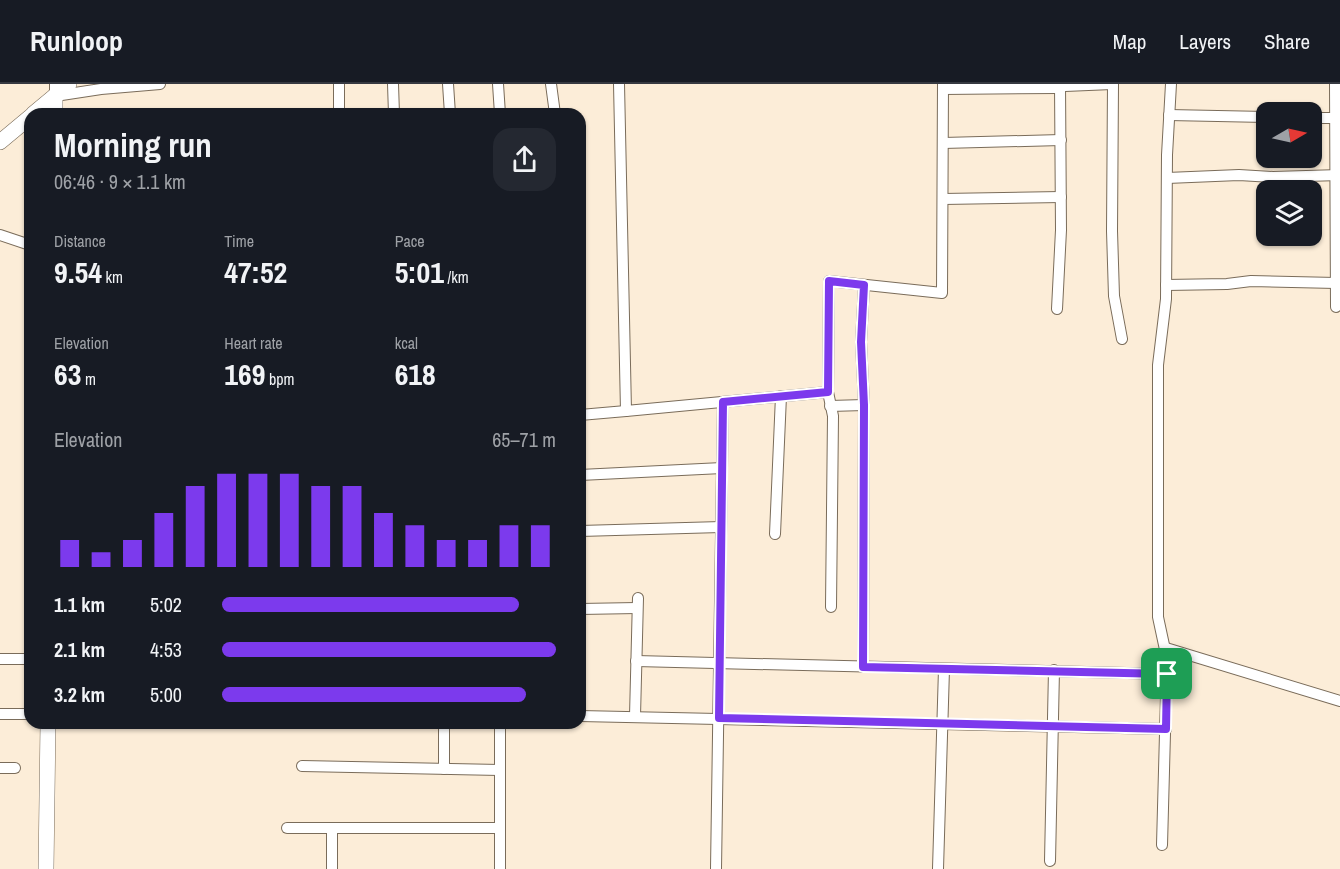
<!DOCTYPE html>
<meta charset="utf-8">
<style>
body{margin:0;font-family:"Archivo Narrow",sans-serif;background:#242831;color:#f1f3f6;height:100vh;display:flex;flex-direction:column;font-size:22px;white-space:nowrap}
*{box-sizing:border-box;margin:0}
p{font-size:20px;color:#9ea1a6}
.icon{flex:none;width:33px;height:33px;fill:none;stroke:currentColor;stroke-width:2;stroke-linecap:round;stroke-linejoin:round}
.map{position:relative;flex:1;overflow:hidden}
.side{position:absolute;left:24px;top:24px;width:562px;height:621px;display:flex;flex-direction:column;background:#171b24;border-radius:18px;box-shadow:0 2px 4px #0004}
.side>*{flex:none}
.needle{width:39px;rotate:81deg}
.buttons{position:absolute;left:1256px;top:18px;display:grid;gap:12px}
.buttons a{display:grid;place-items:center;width:66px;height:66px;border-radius:12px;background:#171b24;box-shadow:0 2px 4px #0004;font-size:30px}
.pin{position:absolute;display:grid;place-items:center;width:51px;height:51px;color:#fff;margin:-26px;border-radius:12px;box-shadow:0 3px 9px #0006}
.round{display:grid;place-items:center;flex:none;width:63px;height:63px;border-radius:18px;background:#242831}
.headline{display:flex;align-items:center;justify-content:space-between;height:102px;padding:0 30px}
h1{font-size:33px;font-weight:700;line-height:45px}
.stats{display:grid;grid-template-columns:repeat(3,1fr);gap:9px;height:102px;padding:6px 30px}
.stats div{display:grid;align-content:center}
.stats b{font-size:30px;font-weight:700}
.stats small{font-size:16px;font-weight:400}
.stats p{font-size:16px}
.chart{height:168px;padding:12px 30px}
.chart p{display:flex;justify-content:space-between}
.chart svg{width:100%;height:108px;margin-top:6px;stroke:#7c3aed;stroke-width:6}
ul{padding:0 30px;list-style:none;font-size:20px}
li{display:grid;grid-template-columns:96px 72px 1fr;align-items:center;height:45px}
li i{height:15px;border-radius:8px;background:#7c3aed}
header{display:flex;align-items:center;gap:36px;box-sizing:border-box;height:84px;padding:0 30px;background:#171b24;border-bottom:2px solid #363941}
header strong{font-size:28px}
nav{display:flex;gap:33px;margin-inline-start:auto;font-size:21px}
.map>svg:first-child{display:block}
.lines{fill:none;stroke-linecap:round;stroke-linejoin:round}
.street-casing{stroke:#7a6c5a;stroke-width:12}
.secondary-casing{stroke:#7a6c5a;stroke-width:16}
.street{stroke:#fff;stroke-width:10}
.secondary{stroke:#fff;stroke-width:15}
.route-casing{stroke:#fff;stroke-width:12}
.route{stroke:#7c3aed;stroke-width:8}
</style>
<header>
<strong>Runloop</strong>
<nav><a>Map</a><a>Layers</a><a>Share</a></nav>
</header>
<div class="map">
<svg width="1340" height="785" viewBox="0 0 1340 785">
<rect width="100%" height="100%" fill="#fcedd8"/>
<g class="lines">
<defs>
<g id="street">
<path d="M55 0V12L101 5 160 0"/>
<path d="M393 0 394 30"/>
<path d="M448 0 450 30"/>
<path d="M498 0 500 30"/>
<path d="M551 0 555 30"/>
<path d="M619 0 626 327 828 308 829 197 942 209 943 0"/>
<path d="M1113 0 1112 147 1114 212 1122 255"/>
<path d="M1335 0 1336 223"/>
<path d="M943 5 1057 4 1065 2 1112 0"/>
<path d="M339 30V0"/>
<path d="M1169 31 1266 33"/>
<path d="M1311 34H1335"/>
<path d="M943 59 1061 56"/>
<path d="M1167 94 1239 91 1273 93 1340 91"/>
<path d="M943 115 1061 113"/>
<path d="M0 151 30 161"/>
<path d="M1166 201 1227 200 1251 197 1336 199"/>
<path d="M1057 225 1061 146 1060 0"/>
<path d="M828 308 833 332 831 523"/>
<path d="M830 322 864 321"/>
<path d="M580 331 626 327"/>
<path d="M580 391 722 384"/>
<path d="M580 447 721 443"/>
<path d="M775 450 781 312"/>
<path d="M580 525 637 524"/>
<path d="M1166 564 1340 617"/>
<path d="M0 575H30"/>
<path d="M636 577 1167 590"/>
<path d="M863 583 864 321 861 258 864 201"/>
<path d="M0 630H30"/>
<path d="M580 632 1166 645"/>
<path d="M635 632 638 514"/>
<path d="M302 682 500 686"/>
<path d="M0 684H15"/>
<path d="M444 685V639"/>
<path d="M287 744H500"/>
<path d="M1162 761 1167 575 1158 533V281L1166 215 1167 71 1171 0"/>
<path d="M1050 777 1054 586"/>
<path d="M332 785V744"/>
<path d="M500 785V639"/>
<path d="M716 785 723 318"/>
<path d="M938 785 944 585"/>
</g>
<g id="secondary">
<path d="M33 30 69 0"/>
<path d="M55 30V12"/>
<path d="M0 58 30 33"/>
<path d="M46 785 48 639"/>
</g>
</defs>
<use href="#street" class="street-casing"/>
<use href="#secondary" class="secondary-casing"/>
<use href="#street" class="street"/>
<use href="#secondary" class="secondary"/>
</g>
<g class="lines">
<defs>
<path id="route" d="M829 197 864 201 861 258 864 321 863 583 1167 590 1166 645 719 634 723 318 828 308Z"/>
</defs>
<use href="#route" class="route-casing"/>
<use href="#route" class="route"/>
</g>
</svg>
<div class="buttons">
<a><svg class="needle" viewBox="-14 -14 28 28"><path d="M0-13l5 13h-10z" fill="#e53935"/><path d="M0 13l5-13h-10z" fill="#9ea1a6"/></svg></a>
<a><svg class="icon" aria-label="layers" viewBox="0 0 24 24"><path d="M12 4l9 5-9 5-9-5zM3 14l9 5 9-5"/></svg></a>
</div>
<div class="pin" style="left:1167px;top:590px;background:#1e9e55"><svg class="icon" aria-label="arrive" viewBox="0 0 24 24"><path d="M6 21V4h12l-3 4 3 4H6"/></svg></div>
<section class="side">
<div class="headline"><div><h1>Morning run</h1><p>06:46 · 9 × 1.1 km</p></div><a class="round"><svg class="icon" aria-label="share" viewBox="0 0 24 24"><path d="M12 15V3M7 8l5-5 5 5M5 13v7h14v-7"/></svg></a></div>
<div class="stats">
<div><p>Distance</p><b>9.54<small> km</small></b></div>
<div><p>Time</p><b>47:52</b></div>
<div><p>Pace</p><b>5:01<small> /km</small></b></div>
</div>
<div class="stats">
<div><p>Elevation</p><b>63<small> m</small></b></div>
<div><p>Heart rate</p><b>169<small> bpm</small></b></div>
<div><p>kcal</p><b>618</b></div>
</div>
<div class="chart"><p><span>Elevation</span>65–71 m</p>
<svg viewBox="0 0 160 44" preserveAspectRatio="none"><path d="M5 44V33M15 44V38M25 44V33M35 44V22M45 44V11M55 44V6M65 44V6M75 44V6M85 44V11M95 44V11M105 44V22M115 44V27M125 44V33M135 44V33M145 44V27M155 44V27"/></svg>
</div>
<ul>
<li><b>1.1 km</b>5:02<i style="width:89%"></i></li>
<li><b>2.1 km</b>4:53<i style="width:100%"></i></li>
<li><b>3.2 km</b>5:00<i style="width:91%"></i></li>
</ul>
</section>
</div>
